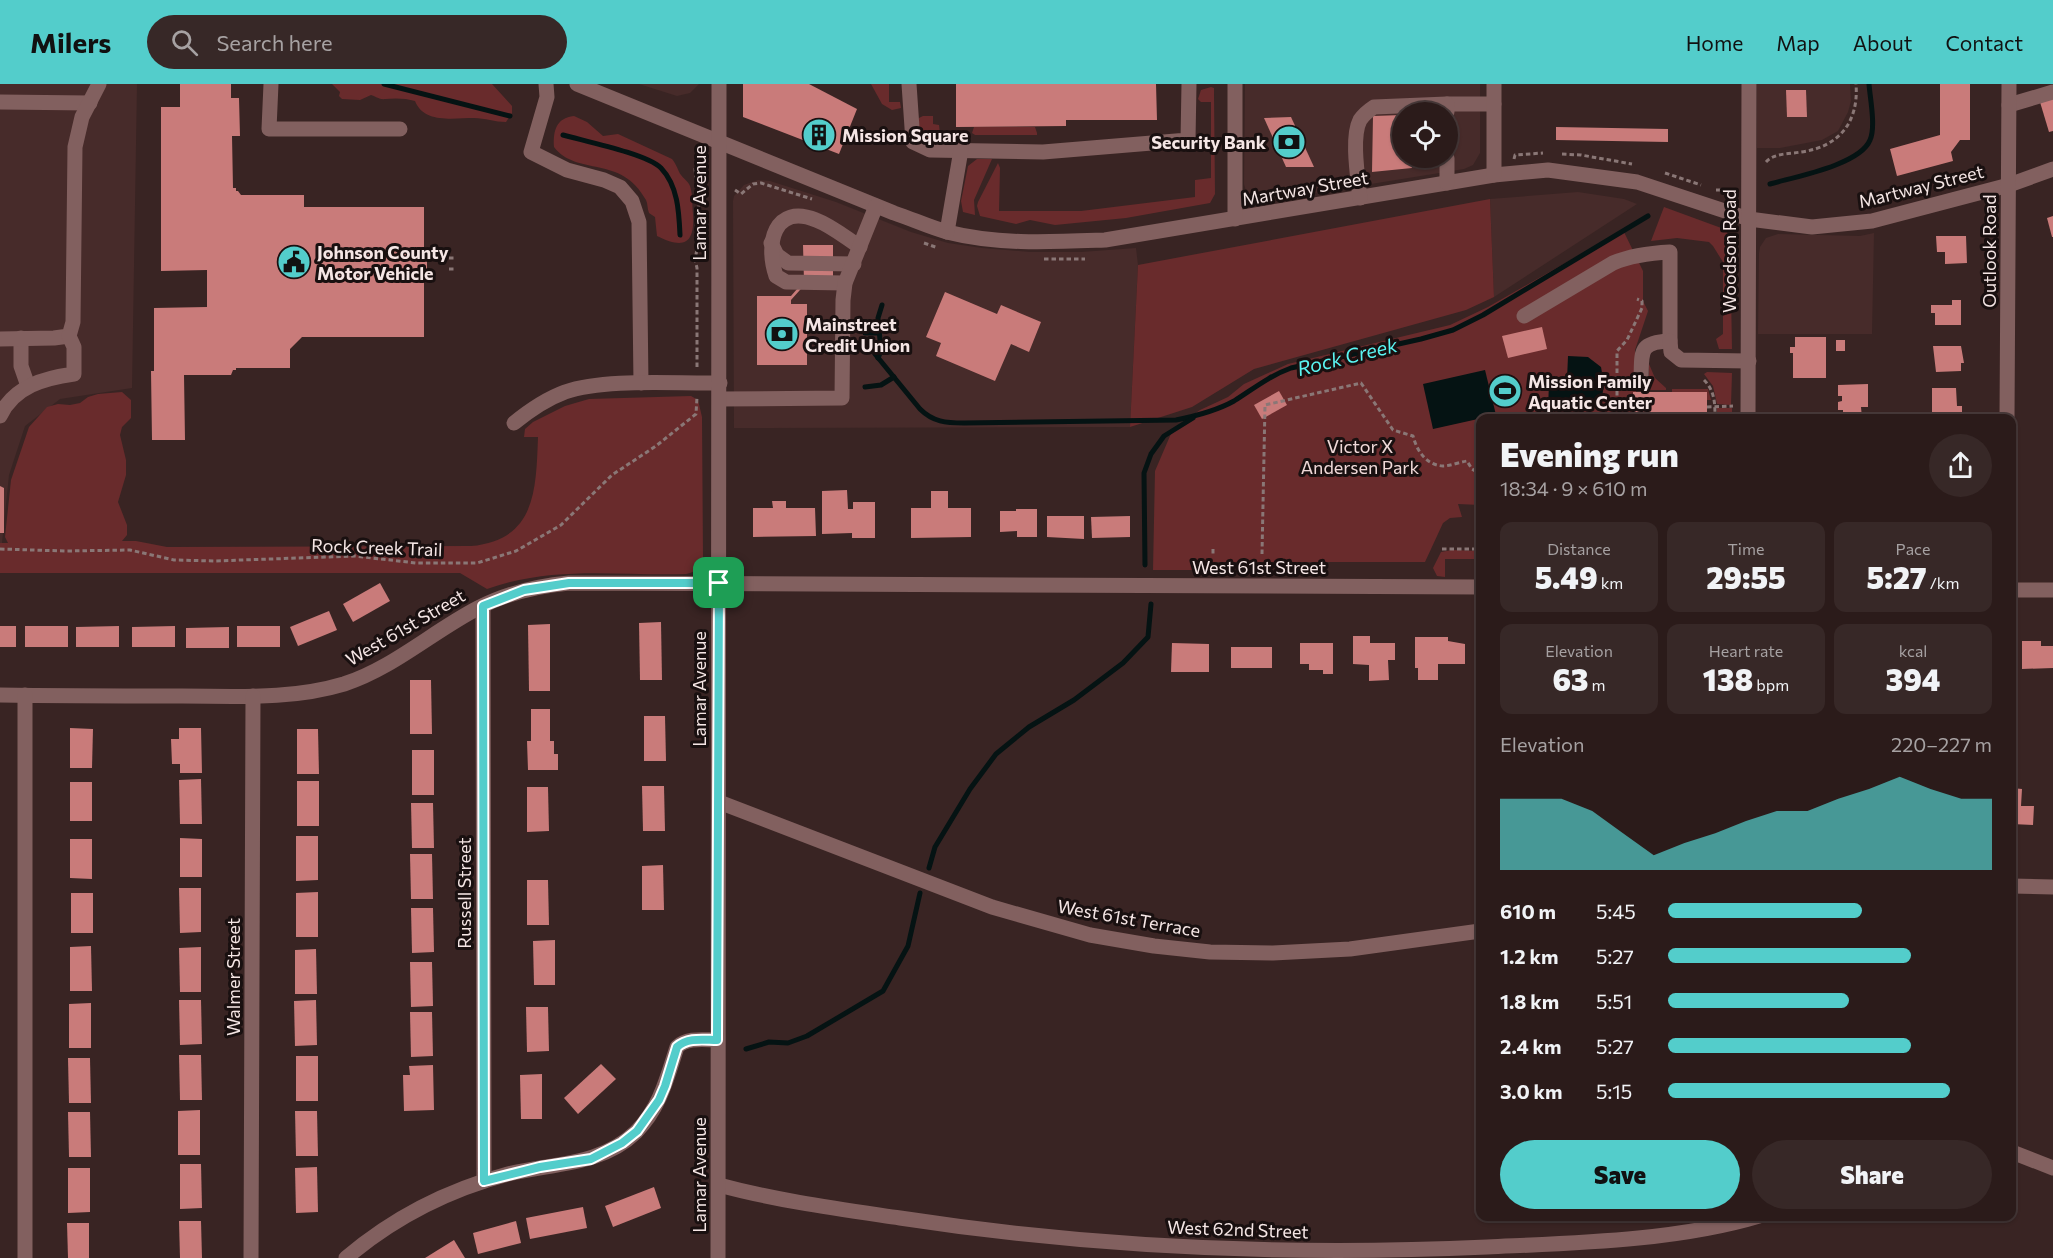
<!DOCTYPE html>
<meta charset="utf-8">
<style>
body{margin:0;font-family:Commissioner,sans-serif;background:#372827;color:#f1f3f6;height:100vh;display:flex;flex-direction:column;font-size:22px;white-space:nowrap}
*{box-sizing:border-box;margin:0}
p{font-size:20px;color:#a6a1a2}
.icon{flex:none;width:33px;height:33px;fill:none;stroke:currentColor;stroke-width:2;stroke-linecap:round;stroke-linejoin:round}
.map{position:relative;flex:1;overflow:hidden}
.details{position:absolute;left:1476px;top:330px;width:540px;height:807px;display:flex;flex-direction:column;background:#2b1b1a;border-radius:12px;box-shadow:0 2px 4px #0004,0 0 0 2px #473939}
.details>*{flex:none}
.tools{position:absolute;left:1392px;top:18px;display:grid;gap:12px}
.tools a{display:grid;place-items:center;width:66px;height:66px;border-radius:50%;background:#2b1b1a;box-shadow:0 2px 4px #0004,0 0 0 2px #473939;font-size:30px}
.pin{position:absolute;display:grid;place-items:center;width:51px;height:51px;color:#fff;margin:-26px;border-radius:12px;box-shadow:0 3px 9px #0006}
.round{display:grid;place-items:center;flex:none;width:63px;height:63px;border-radius:32px;background:#372827}
.head{display:flex;align-items:center;justify-content:space-between;height:102px;padding:0 24px}
h1{font-size:33px;font-weight:800;line-height:45px}
.metrics{display:grid;grid-template-columns:repeat(3,1fr);gap:9px;height:102px;padding:6px 24px}
.metrics div{display:grid;align-content:center;border-radius:12px;background:#372827;text-align:center}
.metrics b{font-size:30px;font-weight:800}
.metrics small{font-size:16px;font-weight:400}
.metrics p{font-size:16px}
.chart{height:168px;padding:12px 24px}
.chart p{display:flex;justify-content:space-between}
.chart svg{width:100%;height:108px;margin-top:6px;fill:#53cdcb;opacity:.7}
.button{display:flex;gap:12px;margin-top:auto;padding:12px 24px}
.button a{flex:1;height:69px;border-radius:36px;background:#53cdcb;color:#111;font-size:24px;font-weight:800;line-height:69px;text-align:center}
.button a+a{background:#372827;color:#f1f3f6}
ul{padding:0 24px;list-style:none;font-size:20px}
li{display:grid;grid-template-columns:96px 72px 1fr;align-items:center;height:45px}
li i{height:15px;border-radius:8px;background:#53cdcb}
header{display:flex;align-items:center;gap:36px;box-sizing:border-box;height:84px;padding:0 30px;background:#53cdcb;color:#111}
header strong{font-size:28px}
nav{display:flex;gap:33px;margin-inline-start:auto;font-size:21px}
.search{width:420px;height:54px;background:#372827;display:flex;align-items:center;gap:15px;box-sizing:border-box;padding:0 21px;border-radius:33px;color:#a6a1a2;font-size:22px}
.map>svg:first-child{display:block}
.built{fill:#472b2a;fill-rule:evenodd}
.green{fill:#692b2c}
.water{fill:#051313}
.lines{fill:none;stroke-linecap:round;stroke-linejoin:round}
.stream{stroke:#051313;stroke-width:5}
.building{fill:#c97b7a}
.path{stroke:#8a7776;stroke-width:3;stroke-dasharray:4.5 3;stroke-linecap:butt}
.minor{stroke:#82605f;stroke-width:15}
.route-casing{stroke:#fff;stroke-width:12}
.route{stroke:#53cdcb;stroke-width:8}
.labels{text-anchor:middle;dominant-baseline:central;stroke-width:6;stroke-linejoin:round;paint-order:stroke}
.poi-label{font-size:18px;font-weight:bold;fill:#f5e6e5;stroke:#191010;text-anchor:start}
.street-label{font-size:18px;fill:#f5e6e5;stroke:#191010}
.park-label{font-size:18px;fill:#f0d9d8;stroke:#191010}
.water-label{font-size:20px;font-style:italic;fill:#5bf6f3;stroke:#191010}
</style>
<header>
<strong>Milers</strong>
<div class="search"><svg class="icon" aria-label="search" viewBox="0 0 24 24"><circle cx="10" cy="10" r="6"/><path d="M15 15l6 6"/></svg>Search here</div>
<nav><a>Home</a><a>Map</a><a>About</a><a>Contact</a></nav>
</header>
<div class="map">
<svg width="2053" height="1174" viewBox="0 0 2053 1174">
<rect width="100%" height="100%" fill="#392423"/>
<g class="built">
<path d="M0 0H137L132 304 60 315 25 342 9 391 2 459H0Z"/>
<path d="M639 0H699L690 9 677 12Z"/>
<path d="M1245 0H1480V69L1473 81 1464 85 1259 118 1247 111 1244 100ZM1402 28H1448V74H1402Z"/>
<path d="M1757 0H1850L1851 17 1848 28 1838 47 1822 56 1780 64H1757Z"/>
<path d="M758 96 770 97 836 118 911 148 948 159 982 164 1030 168H1081L1136 164 1138 181 1130 343 734 344 733 117 734 112 744 101Z"/>
<path d="M1578 108 1624 115 1637 120 1494 213 1490 115Z"/>
<path d="M1874 149 1872 250H1758L1759 169 1760 163 1766 154 1778 150 1860 152Z"/>
</g>
<g class="green">
<path d="M332 0H492L512 22V29L506 38C495 38 485 34 474 34 454 34 424 40 415 17 406 14 394 14 385 15 380 16 375 12 371 11L360 16 342 15 339 12 340 8Z"/>
<path d="M871 0H889V18H900L901 24 892 26 882 20Z"/>
<path d="M1211 3 1214 4V10L1215 110 1210 119 1126 134 1055 141 1030 136 1016 140 980 132 977 122 978 118 998 79 1000 84 999 127H1081L1195 113V96L1211 94V18H1201L1198 15 1201 6Z"/>
<path d="M574 32 587 38 603 52 618 50 672 75C677 81 678 87 681 91 684 95 688 97 690 102 693 111 692 121 693 130 695 161 683 165 657 152L655 133 649 129C647 124 648 120 646 116 621 70 577 93 554 63 553 47 556 34 574 32Z"/>
<path d="M923 32H933V40L939 41 940 50H955L956 58C937 58 915 61 919 34Z"/>
<path d="M974 43H1035L1037 49V51H975L972 49Z"/>
<path d="M977 75H992L974 116 975 131 963 128 961 117 968 82Z"/>
<path d="M1490 115 1494 213 1466 226 1254 285 1192 323 1130 343 1138 181Z"/>
<path d="M1664 123 1724 145 1730 152 1732 265H1719L1716 255 1723 250V178L1713 162 1709 158 1677 154 1651 157Z"/>
<path d="M1623 146 1643 187V217L1648 227 1635 266 1636 308H1633V334H1480V421L1458 420 1462 433 1450 434 1443 439 1425 478H1214L1213 486H1153L1155 387 1173 345 1200 326 1228 313 1244 300 1288 280 1450 241 1488 223Z"/>
<path d="M1649 280 1655 294 1666 304V306H1649Z"/>
<path d="M1707 288 1732 289 1731 321 1717 320 1713 302 1704 290Z"/>
<path d="M1672 305H1708L1711 316H1707V308H1672Z"/>
<path d="M122 308 131 316V334L122 343 120 351 126 376V391L118 418 127 441V451L122 457H136L167 463 471 462C536 456 536 406 538 353H524L525 345 533 338 565 322 589 315 691 312 698 316 702 333 703 474C701 484 696 488 686 490 615 492 555 481 487 505L460 489H0V459H8L5 453 11 396 29 343 47 323 58 320 70 321 80 319 88 313 98 310Z"/>
<rect x="1717" y="324" width="15" height="10"/>
<path d="M1452 466 1480 467V475H1445V493L1437 492 1433 484 1441 468Z"/>
</g>
<g class="water">
<path d="M1568 272 1588 273 1601 283C1611 334 1586 327 1548 327L1549 298 1567 296Z"/>
<path d="M1485 286 1496 331 1433 345 1423 300Z"/>
</g>
<g class="lines">
<g class="stream">
<path d="M384 0 510 32"/>
<path d="M563 51C584 57 647 70 661 84 678 102 679 128 680 151"/>
<path d="M1770 100C1794 93 1860 81 1870 56 1876 43 1870 14 1869 0"/>
<path d="M865 249H879"/>
<path d="M875 270 920 325C933 338 946 339 964 339L1176 336C1196 332 1216 327 1234 317 1253 305 1269 292 1291 284L1421 255 1453 246 1483 231 1648 132"/>
<path d="M878 274 881 267 878 234 882 221"/>
<path d="M865 303 881 301 894 293"/>
<path d="M1145 481 1144 389 1151 370 1164 352 1193 334"/>
<path d="M929 784 935 763 970 705 996 670 1029 643 1074 616 1123 579 1148 553 1151 520"/>
<path d="M746 965 769 958 788 959 807 952 883 907 908 862 920 809"/>
</g>
</g>
<g class="building">
<path d="M180 0H231V14H239L240 52H232L233 104H236V107H238L241 111H304V123H424V171H427V190H424V253H302L290 265V284H236V286H233L231 291H184L185 356H152L151 287H154V224L207 223V186L161 187V23H180Z"/>
<path d="M743 0H809L857 25 839 70 743 33Z"/>
<path d="M956 0H1156L1157 36H1066V42L956 43Z"/>
<path d="M1940 0H1970V56H1960L1951 68 1953 77 1897 92 1890 65 1940 51Z"/>
<path d="M1786 6H1806L1807 33H1787Z"/>
<path d="M2053 14V47L2049 48 2040 18Z"/>
<path d="M1402 31V74H1411L1412 84 1372 88 1373 32Z"/>
<path d="M1291 33 1314 83H1286L1264 34Z"/>
<path d="M1556 43 1668 45V58L1556 56Z"/>
<path d="M2053 132V153H2052L2047 134Z"/>
<path d="M1936 152H1966L1967 179 1945 180V168H1937Z"/>
<path d="M803 161H833V198L808 197 791 216V220H807V281H757V212H791L804 197Z"/>
<path d="M945 208 997 230 1001 221 1041 238 1029 268 1011 260 995 297 936 272 941 259 926 253Z"/>
<path d="M1952 216H1961V241H1935V229H1931V221H1952Z"/>
<path d="M1542 243 1547 265 1508 274 1502 252Z"/>
<path d="M1795 253H1826V294H1793V269H1790V263H1795Z"/>
<rect x="1836" y="256" width="9" height="11"/>
<path d="M1933 262H1961L1964 279H1961V287L1936 288Z"/>
<path d="M1868 300V323H1861L1862 334H1843V326H1838V318L1842 317V312H1838V301Z"/>
<path d="M1932 304H1956L1957 322H1962V334H1932Z"/>
<path d="M1279 307 1287 321 1262 335 1254 321Z"/>
<rect x="1633" y="308" width="74" height="26"/>
<path d="M0 402 4 404V449H0Z"/>
<path d="M847 406 848 425H853V418H875V454H852V449L822 450V407Z"/>
<path d="M931 407H948V424H971V453L911 454V424H931Z"/>
<path d="M772 417H786V424H815L816 452 753 453V424H773Z"/>
<path d="M1016 425H1037V453H1017V447L1000 448V427H1016Z"/>
<path d="M1047 432H1084V455L1047 453Z"/>
<path d="M1130 432V453L1092 454 1091 433Z"/>
<path d="M380 499 390 517 353 538 343 520Z"/>
<path d="M329 527 337 546 298 562 290 543Z"/>
<path d="M661 538 662 596H640L639 539Z"/>
<path d="M550 540V607H529L528 541Z"/>
<rect x="0" y="542" width="16" height="21"/>
<rect x="25" y="542" width="43" height="21"/>
<path d="M119 542V563H76V543Z"/>
<path d="M175 542V563H132V543Z"/>
<rect x="237" y="542" width="43" height="21"/>
<path d="M229 543V564H186V544Z"/>
<path d="M1353 552H1370V559H1395V576H1388L1389 596 1369 597V581L1353 580Z"/>
<path d="M1415 553H1448V557L1465 560V580H1438V596H1418V584H1415Z"/>
<path d="M2022 557H2041V562H2053V584L2022 585Z"/>
<path d="M1172 559 1209 560V588H1171Z"/>
<path d="M1300 559H1333V590H1323V586H1309V580H1300Z"/>
<rect x="1231" y="563" width="41" height="21"/>
<path d="M410 596H431L432 650H410Z"/>
<path d="M531 625H550V657H554V670H558V686H528L527 657H531Z"/>
<path d="M644 632H665L666 677H644Z"/>
<path d="M70 644 93 645 92 684H70Z"/>
<path d="M179 644H201L202 689H180V680H172L171 655H179Z"/>
<path d="M297 645H318L319 690H297Z"/>
<rect x="412" y="666" width="22" height="45"/>
<path d="M201 695 202 740H180L179 696Z"/>
<rect x="297" y="697" width="22" height="45"/>
<rect x="70" y="698" width="22" height="39"/>
<path d="M642 702H664L665 747H643Z"/>
<path d="M527 703H548L549 747 527 748Z"/>
<path d="M2012 704 2022 705 2021 722H2034L2033 741 2012 740Z"/>
<path d="M411 719H433L434 764H412Z"/>
<path d="M296 752H318V796L296 797Z"/>
<path d="M180 754 202 755V793H180Z"/>
<path d="M70 755H92V795L70 794Z"/>
<path d="M410 770H432L433 815H411Z"/>
<path d="M663 781 664 826H642V782Z"/>
<path d="M527 796H548L549 841H527Z"/>
<path d="M179 804H201V848L180 849Z"/>
<path d="M318 808V853H296V809Z"/>
<rect x="71" y="809" width="22" height="40"/>
<path d="M411 824H433L434 868 412 869Z"/>
<path d="M555 856V901H534L533 857Z"/>
<path d="M91 862 92 907H70V863Z"/>
<path d="M201 863V908H180L179 864Z"/>
<path d="M316 865 317 910H295V866Z"/>
<path d="M410 878H432L433 922 411 923Z"/>
<path d="M179 916H201L202 960 180 961Z"/>
<path d="M316 916 317 961 295 962 294 917Z"/>
<path d="M91 919V964H69V920Z"/>
<path d="M526 923H548L549 967 527 968Z"/>
<path d="M410 928H432L433 972 411 973Z"/>
<path d="M179 971H201L202 1016H180Z"/>
<rect x="296" y="972" width="22" height="45"/>
<path d="M68 974H90L91 1019H69Z"/>
<path d="M601 980 616 995 578 1030 564 1014Z"/>
<path d="M433 981 434 1026 404 1027 403 991H410L409 982Z"/>
<path d="M542 990V1035H521L520 991Z"/>
<path d="M200 1026V1071H178V1027Z"/>
<path d="M295 1027H317L318 1072H296Z"/>
<path d="M68 1028H90L91 1073H69Z"/>
<path d="M180 1080H201L202 1124 180 1125Z"/>
<path d="M317 1083 318 1128 296 1129 295 1084Z"/>
<path d="M68 1084H90V1128L68 1129Z"/>
<path d="M654 1103 661 1124 613 1143 605 1122Z"/>
<path d="M583 1123 587 1144 530 1155 526 1134Z"/>
<path d="M179 1137H201L202 1174H180Z"/>
<path d="M516 1137 521 1159 478 1170 473 1149Z"/>
<path d="M67 1139H89V1174H68Z"/>
<path d="M454 1156 465 1174H425Z"/>
</g>
<g class="lines">
<g class="path">
<path d="M1562 70 1581 71 1632 80"/>
<path d="M1514 75 1515 71 1543 69"/>
<path d="M1766 78C1774 69 1789 70 1801 68 1839 63 1859 38 1856 0"/>
<path d="M1665 89 1701 101"/>
<path d="M735 106 741 110 753 100 761 99 812 115"/>
<path d="M1716 106H1733"/>
<path d="M924 159 938 164"/>
<path d="M449 174H455"/>
<path d="M1044 175H1085"/>
<path d="M449 185H455"/>
<path d="M697 283V184L695 175 698 161 699 129 695 84 704 87"/>
<path d="M1704 296C1715 307 1715 320 1715 334"/>
<path d="M1707 323 1733 322"/>
<path d="M1617 334V267L1627 256 1642 224V217L1637 215"/>
<path d="M0 465 65 467 130 466 174 476 214 477 355 472 416 479H477L516 467 561 441 612 391 656 362 696 330 697 313"/>
<path d="M1213 465V470"/>
<path d="M1442 465H1480"/>
<path d="M1262 470 1265 321 1361 299 1393 346 1413 352C1417 367 1426 381 1443 382 1450 382 1460 378 1467 377L1472 385 1480 390"/>
</g>
<g class="minor">
<path d="M271 0 269 45H400"/>
<path d="M546 0 547 13 531 68 567 86 604 96 620 103 632 117 639 138 641 299"/>
<path d="M577 0 894 129C912 135 929 143 947 148 998 161 1052 158 1105 156L1494 91 1548 86 1637 98 1749 135 1812 143 1872 137 2009 101 2053 85"/>
<path d="M909 0 913 58 930 66 1043 68 1188 56 1189 0"/>
<path d="M0 18 90 19"/>
<path d="M2009 21 2053 8"/>
<path d="M1447 28V20H1494"/>
<path d="M1447 74V99"/>
<path d="M1494 91V0"/>
<path d="M1360 114C1358 94 1351 53 1360 36 1364 30 1368 27 1374 23L1447 20"/>
<path d="M1235 135V0"/>
<path d="M947 148 961 66"/>
<path d="M771 159 777 171 788 179 854 180"/>
<path d="M845 199 786 198 776 192C765 160 774 119 816 136 832 142 846 154 860 163"/>
<path d="M1524 232 1613 179C1632 171 1650 169 1670 168V257C1638 258 1642 268 1641 296"/>
<path d="M21 254V282L28 302"/>
<path d="M0 255 54 254 69 252 73 238 75 63 82 33 99 0"/>
<path d="M1670 257 1671 268 1681 276 1749 277"/>
<path d="M720 315 842 314 843 216 845 199 876 122"/>
<path d="M0 332C14 302 45 294 74 290V263L69 252"/>
<path d="M1748 334 1749 0"/>
<path d="M2007 334 2009 0"/>
<path d="M514 339C530 326 546 315 565 308 606 294 675 300 720 299"/>
<path d="M2012 506H2053"/>
<path d="M483 522 484 1097"/>
<path d="M0 611C61 612 121 612 182 612 236 612 291 616 344 600 393 584 432 548 478 524 507 509 536 502 569 499L1480 503"/>
<path d="M719 718 992 823 1090 851 1154 862 1210 868 1273 869 1350 865 1480 847"/>
<path d="M2012 802 2053 803"/>
<path d="M2012 1068 2053 1084"/>
<path d="M719 1101C778 1117 839 1125 900 1134 1095 1164 1290 1172 1487 1163 1574 1159 1676 1157 1759 1132"/>
<path d="M25 1174V611"/>
<path d="M251 1174 253 612"/>
<path d="M346 1174C393 1134 448 1106 508 1090 552 1079 601 1082 636 1048 660 1024 667 994 677 963 687 953 704 956 717 956"/>
<path d="M718 1174 719 0"/>
</g>
</g>
<g class="lines">
<defs>
<path id="route" d="M569 499H719L717 956C704 956 688 953 677 963L665 1002 659 1016 637 1047 622 1059 591 1075 540 1083 484 1097 483 522 524 506Z"/>
</defs>
<use href="#route" class="route-casing"/>
<use href="#route" class="route"/>
</g>
<defs>
<symbol id="building-disc" viewBox="-11 -11 22 22"><circle r="9.5" fill="#53cdcb" stroke="#191010"/><path d="M-4-6H4V6H1V3H-1V6H-4ZM-2.5-4.3h1.7v1.8h-1.7ZM.8-4.3h1.7v1.8H.8ZM-2.5-1h1.7V.8h-1.7ZM.8-1h1.7V.8H.8Z" fill="#111"/></symbol>
<symbol id="bank-disc" viewBox="-11 -11 22 22"><circle r="9.5" fill="#53cdcb" stroke="#191010"/><path d="M-6-4H6V4H-6ZM0-2.3a2.3 2.3 0 1 0 0 4.6a2.3 2.3 0 1 0 0-4.6Z" fill="#111"/></symbol>
<symbol id="civic-disc" viewBox="-11 -11 22 22"><circle r="9.5" fill="#53cdcb" stroke="#191010"/><path d="M-.6-6.5H3V-4.5H.6V-3L4-1V1h2V6H-6V1h2V-1L-.6-3ZM-1.2 2.5V6h2.4V2.5Z" fill="#111"/></symbol>
<symbol id="stadium-disc" viewBox="-11 -11 22 22"><circle r="9.5" fill="#53cdcb" stroke="#191010"/><path d="M0-5a6.5 5 0 1 0 0 10a6.5 5 0 1 0 0-10ZM-3.5-1.8h7v3.6h-7Z" fill="#111"/></symbol>
</defs>
<g fill-rule="evenodd">
<use href="#building-disc" x="800" y="32" width="38" height="38"/>
<use href="#bank-disc" x="1270" y="39" width="38" height="38"/>
<use href="#civic-disc" x="275" y="159" width="38" height="38"/>
<use href="#bank-disc" x="763" y="231" width="38" height="38"/>
<use href="#stadium-disc" x="1486" y="288" width="38" height="38"/>
</g>
<g class="labels">
<g class="poi-label">
<text x="842" y="51">Mission Square</text>
<text x="1266" y="58" text-anchor="end">Security Bank</text>
<text x="317" y="168">Johnson County<tspan x="317" dy="21">Motor Vehicle</tspan></text>
<text x="805" y="240">Mainstreet<tspan x="805" dy="21">Credit Union</tspan></text>
<text x="1528" y="297">Mission Family<tspan x="1528" dy="21">Aquatic Center</tspan></text>
</g>
<g class="street-label">
<text transform="translate(1921 102) rotate(-14)">Martway Street</text>
<text transform="translate(1305 104) rotate(-10)">Martway Street</text>
<text transform="translate(699 119) rotate(-90)">Lamar Avenue</text>
<text transform="translate(1729 167) rotate(-90)">Woodson Road</text>
<text transform="translate(1989 167) rotate(-90)">Outlook Road</text>
<text transform="translate(377 463) rotate(2)">Rock Creek Trail</text>
<text x="1259" y="483">West 61st Street</text>
<text transform="translate(405 543) rotate(-30)">West 61st Street</text>
<text transform="translate(699 605) rotate(-90)">Lamar Avenue</text>
<text transform="translate(464 809) rotate(-90)">Russell Street</text>
<text transform="translate(1129 834) rotate(10)">West 61st Terrace</text>
<text transform="translate(233 893) rotate(-90)">Walmer Street</text>
<text transform="translate(699 1091) rotate(-90)">Lamar Avenue</text>
<text transform="translate(1238 1145) rotate(2)">West 62nd Street</text>
</g>
<g class="park-label">
<text x="1360" y="362">Victor X<tspan x="1360" dy="21">Andersen Park</tspan></text>
</g>
<g class="water-label">
<text transform="translate(1347 272) rotate(-14)">Rock Creek</text>
</g>
</g>
</svg>
<div class="tools">
<a><svg class="icon" aria-label="locate" viewBox="0 0 24 24"><circle cx="12" cy="12" r="6"/><path d="M12 2v4M12 18v4M2 12h4M18 12h4"/></svg></a>
</div>
<div class="pin" style="left:719px;top:499px;background:#1e9e55"><svg class="icon" aria-label="arrive" viewBox="0 0 24 24"><path d="M6 21V4h12l-3 4 3 4H6"/></svg></div>
<section class="details">
<div class="head"><div><h1>Evening run</h1><p>18:34 · 9 × 610 m</p></div><a class="round"><svg class="icon" aria-label="share" viewBox="0 0 24 24"><path d="M12 15V3M7 8l5-5 5 5M5 13v7h14v-7"/></svg></a></div>
<div class="metrics">
<div><p>Distance</p><b>5.49<small> km</small></b></div>
<div><p>Time</p><b>29:55</b></div>
<div><p>Pace</p><b>5:27<small> /km</small></b></div>
</div>
<div class="metrics">
<div><p>Elevation</p><b>63<small> m</small></b></div>
<div><p>Heart rate</p><b>138<small> bpm</small></b></div>
<div><p>kcal</p><b>394</b></div>
</div>
<div class="chart"><p><span>Elevation</span>220–227 m</p>
<svg viewBox="0 0 160 44" preserveAspectRatio="none"><path d="M0 44V15L10 15L20 15L30 20L40 29L50 38L60 33L70 29L80 24L90 20L100 20L110 15L120 11L130 6L140 11L150 15L160 15V44z"/></svg>
</div>
<ul>
<li><b>610 m</b>5:45<i style="width:60%"></i></li>
<li><b>1.2 km</b>5:27<i style="width:75%"></i></li>
<li><b>1.8 km</b>5:51<i style="width:56%"></i></li>
<li><b>2.4 km</b>5:27<i style="width:75%"></i></li>
<li><b>3.0 km</b>5:15<i style="width:87%"></i></li>
</ul>
<div class="button"><a>Save</a><a>Share</a></div>
</section>
</div>
